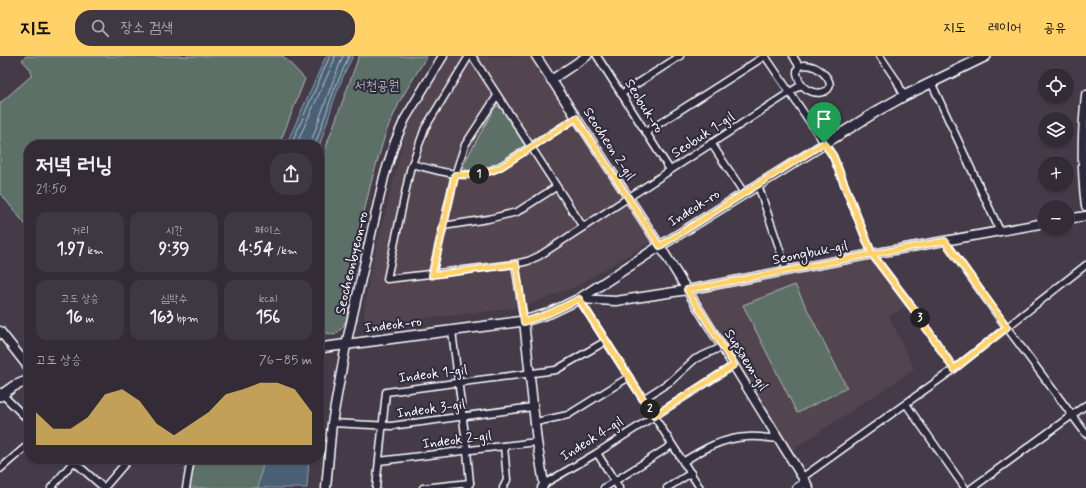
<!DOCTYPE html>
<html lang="ko">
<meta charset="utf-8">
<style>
body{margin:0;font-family:Mynerve,"Poor Story",sans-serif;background:#3e3842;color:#f1f3f6;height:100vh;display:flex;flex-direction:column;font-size:15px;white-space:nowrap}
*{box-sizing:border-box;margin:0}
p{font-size:13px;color:#a9a7ad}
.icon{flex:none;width:22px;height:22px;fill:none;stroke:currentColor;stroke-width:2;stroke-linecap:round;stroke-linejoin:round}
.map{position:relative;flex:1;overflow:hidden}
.drawer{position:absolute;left:24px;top:84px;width:300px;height:324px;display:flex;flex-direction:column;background:#332c36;border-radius:16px;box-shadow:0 1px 3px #0004,0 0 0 1px #4e4851}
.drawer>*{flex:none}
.controls{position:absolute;left:1038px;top:12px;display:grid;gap:8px}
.controls a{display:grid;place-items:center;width:36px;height:36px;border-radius:50%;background:#332c36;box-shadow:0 1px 3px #0004,0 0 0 1px #4e4851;font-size:20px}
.pin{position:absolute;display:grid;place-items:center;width:34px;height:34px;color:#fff;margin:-41px -17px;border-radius:50% 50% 50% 0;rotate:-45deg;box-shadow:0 0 4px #0007}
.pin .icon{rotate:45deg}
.km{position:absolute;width:20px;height:20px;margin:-10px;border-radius:50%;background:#222;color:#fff;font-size:11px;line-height:20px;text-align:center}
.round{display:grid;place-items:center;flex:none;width:42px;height:42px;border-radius:16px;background:#3e3842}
.head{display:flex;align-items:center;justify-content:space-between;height:68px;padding:0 12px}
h1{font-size:22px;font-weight:800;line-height:30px}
.figures{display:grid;grid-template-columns:repeat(3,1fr);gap:6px;height:68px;padding:4px 12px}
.figures div{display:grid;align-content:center;border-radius:10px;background:#3e3842;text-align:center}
.figures b{font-size:17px;font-weight:800}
.figures small{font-size:11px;font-weight:400}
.figures p{font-size:11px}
.chart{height:112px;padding:8px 12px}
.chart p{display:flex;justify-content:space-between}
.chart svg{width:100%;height:72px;margin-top:4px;fill:#ffd166;opacity:.7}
header{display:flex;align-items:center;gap:24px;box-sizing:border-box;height:56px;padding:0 20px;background:#ffd166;color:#111}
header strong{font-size:19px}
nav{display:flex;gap:22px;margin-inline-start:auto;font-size:14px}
.search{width:280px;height:36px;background:#3e3842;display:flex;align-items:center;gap:10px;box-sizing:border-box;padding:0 14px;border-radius:16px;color:#a9a7ad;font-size:15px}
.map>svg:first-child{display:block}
.built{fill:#524550}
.green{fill:#5d6f68;stroke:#aeb7b4}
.water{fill:#4a6174;stroke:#92a0ac}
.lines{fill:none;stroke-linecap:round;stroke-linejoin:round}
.shore{stroke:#b7c0c7;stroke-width:1}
.street-casing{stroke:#fff;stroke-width:9}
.secondary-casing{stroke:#fff;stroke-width:11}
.primary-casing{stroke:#fff;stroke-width:12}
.street{stroke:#2f2a3d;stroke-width:6}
.secondary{stroke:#2f2a3d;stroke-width:8}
.primary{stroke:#2f2a3d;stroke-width:9}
.route-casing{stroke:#fff;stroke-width:8}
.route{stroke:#ffd166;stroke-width:5}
.labels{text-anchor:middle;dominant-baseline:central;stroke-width:4;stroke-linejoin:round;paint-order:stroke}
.park-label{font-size:14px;fill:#aeb7b4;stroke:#2f2a3d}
.street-label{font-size:14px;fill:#fff;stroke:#2f2a3d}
</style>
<header>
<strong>지도</strong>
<div class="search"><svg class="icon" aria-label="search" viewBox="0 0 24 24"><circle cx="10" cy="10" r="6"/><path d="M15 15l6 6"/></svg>장소 검색</div>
<nav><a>지도</a><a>레이어</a><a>공유</a></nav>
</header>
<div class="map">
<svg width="1086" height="432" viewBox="0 0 1086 432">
<rect width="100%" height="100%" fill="#443a48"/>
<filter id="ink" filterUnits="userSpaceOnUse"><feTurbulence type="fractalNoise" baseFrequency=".025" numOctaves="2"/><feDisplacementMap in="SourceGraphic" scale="8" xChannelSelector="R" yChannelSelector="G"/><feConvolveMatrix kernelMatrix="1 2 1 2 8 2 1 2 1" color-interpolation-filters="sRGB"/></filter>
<g filter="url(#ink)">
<g class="built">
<path d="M447 0H531L652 185 577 230 523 251 363 270 369 221 408 66Z"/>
<path d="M872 198 908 250 889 260 914 313 788 397 687 234Z"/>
</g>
<g class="green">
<path d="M26 0H283L305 23 279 89H29V173L0 137V47L31 20V14L22 4Z"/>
<path d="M359 0H427L401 43 386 76 372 123 358 181 350 229 348 260 343 271 335 279 322 276 319 235V119L328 85Z"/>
<path d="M498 50 502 53 525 90C506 103 489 114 466 115L463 109 495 51Z"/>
<path d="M795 229 847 332 797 357 743 249Z"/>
<path d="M194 403H267L260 432H190Z"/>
</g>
<g class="water">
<path d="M326 0H353C338 28 329 60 319 91V89H286Z"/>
<path d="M264 403H309L307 432H258Z"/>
</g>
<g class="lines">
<g class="shore">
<path d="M291 89 330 0"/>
<path d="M296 89 334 5 335 0"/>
<path d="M310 89 330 33 343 0"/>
<path d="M315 89 334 34 349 0"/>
</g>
<defs>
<g id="street">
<path d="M469 0 425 72 410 114 387 223 515 208 528 205 539 200 801 29"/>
<path d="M472 0 583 171"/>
<path d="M597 0 670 114"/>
<path d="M765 0 833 100 872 198 915 255 954 313"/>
<path d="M793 0 799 10"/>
<path d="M880 0 897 25 904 40"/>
<path d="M804 9C813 9 819 12 825 19 843 39 804 45 798 21 796 16 797 14 799 10Z"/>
<path d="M931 26 1000 175"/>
<path d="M621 38 680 0"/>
<path d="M646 76 765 0"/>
<path d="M711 87 744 137"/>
<path d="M412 108C442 116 470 126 499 111L576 62"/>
<path d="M758 129 787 215"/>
<path d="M443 170 488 163 517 156 556 131"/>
<path d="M945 185 996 257 1086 378"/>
<path d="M515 208 524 265"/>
<path d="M432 219 455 119 465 89 497 40"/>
<path d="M579 243 700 432"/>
<path d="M452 275 467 395 470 427 467 432"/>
<path d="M0 336 29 365"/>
<path d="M643 343 671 325 695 303 722 291"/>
<path d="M906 348 965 432"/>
<path d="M536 366 568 359 629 321"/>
<path d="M332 367 391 370 533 351"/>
<path d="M597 397 619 432"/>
<path d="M71 403 104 432"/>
<path d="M379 405 537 386"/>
<path d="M683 406C703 393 723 382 747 381 758 380 769 382 779 383"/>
<path d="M0 413 29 388"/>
<path d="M803 421 954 313 1086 209"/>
<path d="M544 428 597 397 734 309"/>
<path d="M51 432 74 405"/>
<path d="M104 432 129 403"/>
<path d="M186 432 191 403"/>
<path d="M376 432 386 336 556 314 606 285"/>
<path d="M423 432 470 427"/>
<path d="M503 432 507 424 504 390"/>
<path d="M604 432 672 389"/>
<path d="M667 432 691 417"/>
<path d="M972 432 1086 349"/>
</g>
<g id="secondary">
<path d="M536 0 660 190 809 432"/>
<path d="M551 24 587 0"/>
<path d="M1086 39C1082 76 1081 112 1086 150"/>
<path d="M1067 163 1086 160"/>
<path d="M579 243 616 245 687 234 872 198 1045 167"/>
<path d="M524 265 537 386 544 428 542 432"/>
<path d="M0 275 29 312"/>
<path d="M326 432 332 367 346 289 384 121 395 86 405 63 443 0"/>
<path d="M797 432 806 426"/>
</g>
<g id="primary">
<path d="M319 292 524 265 550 257 579 243 660 190 879 54 904 40 986 0"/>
<path d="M0 340 14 330 29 324"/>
</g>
</defs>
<use href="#street" class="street-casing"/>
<use href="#secondary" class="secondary-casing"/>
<use href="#primary" class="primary-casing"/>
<use href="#street" class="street"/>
<use href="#secondary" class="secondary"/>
<use href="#primary" class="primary"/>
</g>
</g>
<g class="lines" filter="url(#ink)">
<defs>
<path id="route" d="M824 87 660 190 576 62 499 112C484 118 471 119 455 119L432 219 516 208 524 266 550 257 579 243 654 360 734 309 687 234 872 198 915 255 954 313 1007 271 945 185 872 198 833 100 824 87"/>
</defs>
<use href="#route" class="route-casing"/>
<use href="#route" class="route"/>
</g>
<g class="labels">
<g class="park-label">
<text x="377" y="30">서천공원</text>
</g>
<g class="street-label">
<text transform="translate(644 50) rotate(58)">Seobuk-ro</text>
<text transform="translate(703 79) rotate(-33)">Seobuk 1-gil</text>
<text transform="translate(609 88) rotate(57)">Seocheon 2-gil</text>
<text transform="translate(694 152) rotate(-32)">Indeok-ro</text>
<text transform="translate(810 197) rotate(-11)">Seongbuk-gil</text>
<text transform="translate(352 207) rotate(-77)">Seocheonbyeon-ro</text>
<text transform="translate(393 269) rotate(-7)">Indeok-ro</text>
<text transform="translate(746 304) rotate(58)">Supsaem-gil</text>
<text transform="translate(433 318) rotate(-7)">Indeok 1-gil</text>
<text transform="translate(431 353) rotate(-8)">Indeok 3-gil</text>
<text transform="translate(592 383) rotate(-32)">Indeok 4-gil</text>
<text transform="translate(457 384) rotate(-7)">Indeok 2-gil</text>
</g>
</g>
</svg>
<div class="controls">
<a><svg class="icon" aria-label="locate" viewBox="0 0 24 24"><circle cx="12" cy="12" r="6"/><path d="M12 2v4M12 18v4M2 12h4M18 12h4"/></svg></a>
<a><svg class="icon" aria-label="layers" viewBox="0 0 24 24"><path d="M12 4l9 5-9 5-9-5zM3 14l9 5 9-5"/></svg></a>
<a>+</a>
<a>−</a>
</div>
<div class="pin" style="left:824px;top:87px;background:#1e9e55"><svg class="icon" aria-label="arrive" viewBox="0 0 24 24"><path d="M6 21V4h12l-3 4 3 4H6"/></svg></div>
<b class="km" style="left:479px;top:118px">1</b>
<b class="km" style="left:650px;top:353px">2</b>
<b class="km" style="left:920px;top:262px">3</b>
<section class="drawer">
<div class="head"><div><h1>저녁 러닝</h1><p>21:50</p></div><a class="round"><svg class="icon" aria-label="share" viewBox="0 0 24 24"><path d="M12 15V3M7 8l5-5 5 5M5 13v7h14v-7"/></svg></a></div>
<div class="figures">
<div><p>거리</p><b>1.97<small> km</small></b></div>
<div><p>시간</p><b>9:39</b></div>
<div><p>페이스</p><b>4:54<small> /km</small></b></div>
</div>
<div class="figures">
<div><p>고도 상승</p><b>16<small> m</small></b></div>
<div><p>심박수</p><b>163<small> bpm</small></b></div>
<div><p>kcal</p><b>156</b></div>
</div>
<div class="chart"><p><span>고도 상승</span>76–85 m</p>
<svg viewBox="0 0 160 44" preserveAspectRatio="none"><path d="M0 44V24L10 34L20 34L30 27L40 13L50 10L60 17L70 31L80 38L90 31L100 24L110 13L120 10L130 6L140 6L150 10L160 24V44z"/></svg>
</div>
</section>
</div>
